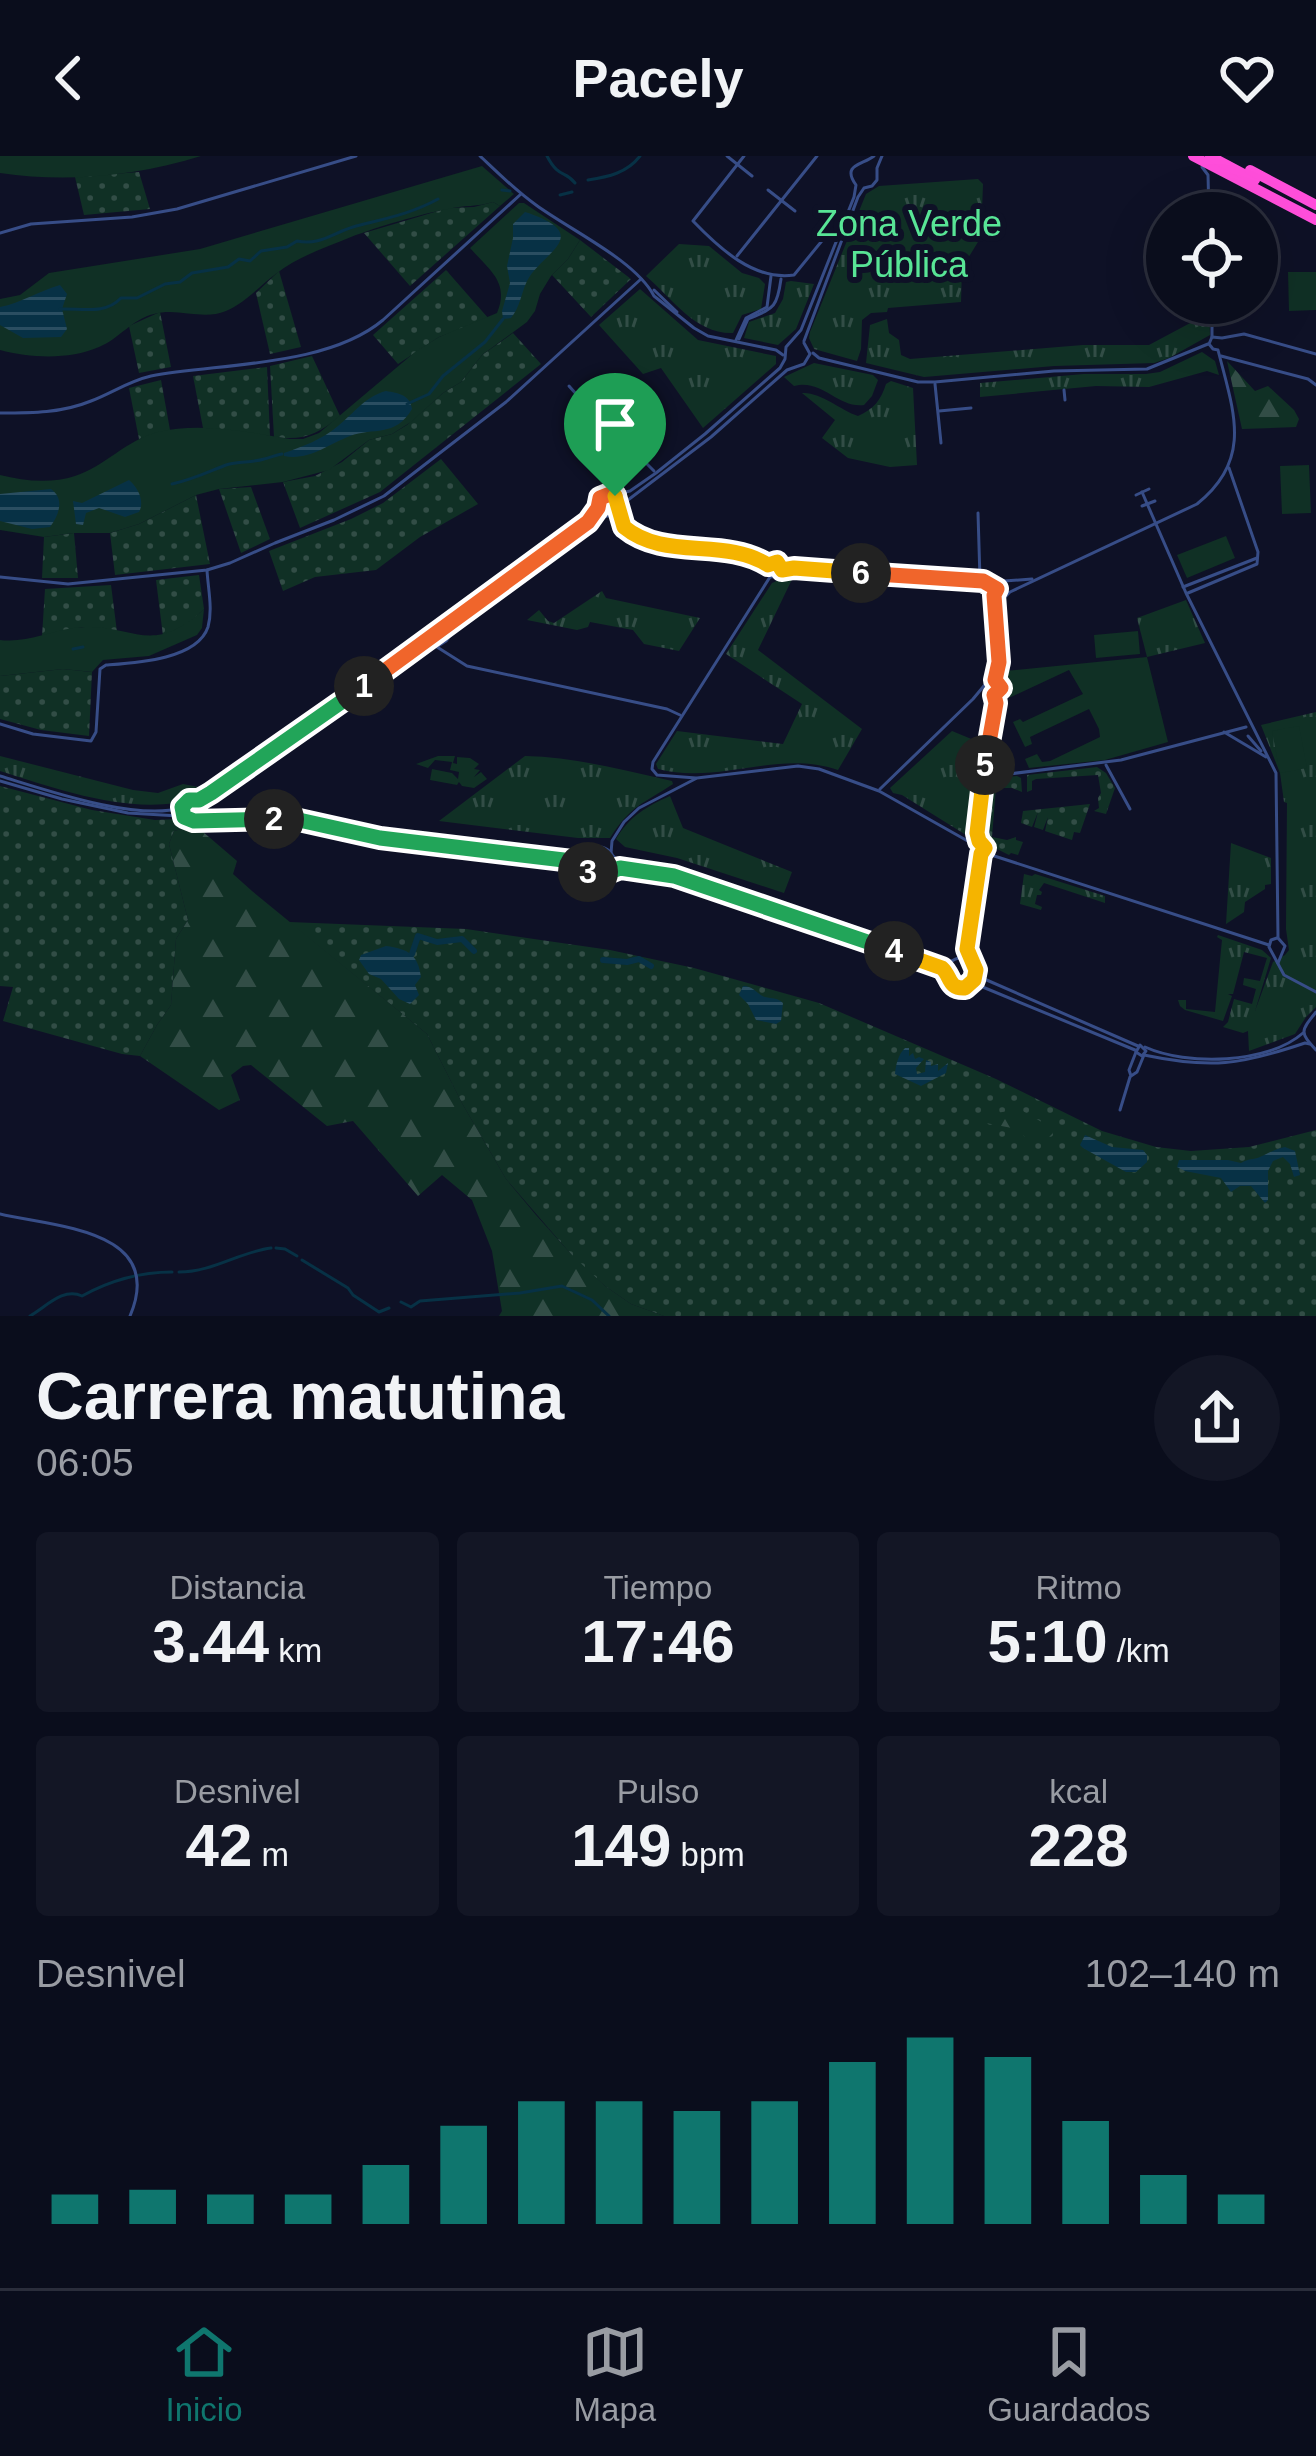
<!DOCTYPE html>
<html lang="es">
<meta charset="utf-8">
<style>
body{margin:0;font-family:Arial,sans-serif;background:#131625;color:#f1f3f6;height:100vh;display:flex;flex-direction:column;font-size:45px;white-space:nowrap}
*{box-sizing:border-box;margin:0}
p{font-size:39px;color:#999ca3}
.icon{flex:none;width:66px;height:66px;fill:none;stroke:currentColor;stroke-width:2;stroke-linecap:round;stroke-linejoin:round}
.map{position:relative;height:1160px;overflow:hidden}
.sheet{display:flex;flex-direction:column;background:#0a0d1c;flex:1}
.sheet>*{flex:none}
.controls{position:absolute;left:1146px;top:36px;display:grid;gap:24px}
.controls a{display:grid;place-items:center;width:132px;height:132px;border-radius:50%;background:#0a0d1c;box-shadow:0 12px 48px #0002,0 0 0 3px #2a2d3b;font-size:60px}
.pin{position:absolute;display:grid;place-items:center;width:102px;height:102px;color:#fff;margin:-123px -51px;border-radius:50% 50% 50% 0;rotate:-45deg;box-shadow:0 0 12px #0007}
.pin .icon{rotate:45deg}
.km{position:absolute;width:60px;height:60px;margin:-30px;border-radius:50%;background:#222;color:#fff;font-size:33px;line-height:60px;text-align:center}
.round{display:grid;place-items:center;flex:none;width:126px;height:126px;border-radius:63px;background:#131625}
.headline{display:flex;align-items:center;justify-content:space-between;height:204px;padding:0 36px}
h1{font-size:66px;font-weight:800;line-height:90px}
.figures{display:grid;grid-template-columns:repeat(3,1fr);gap:18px;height:204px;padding:12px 36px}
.figures div{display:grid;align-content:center;border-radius:12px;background:#131625;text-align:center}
.figures b{font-size:60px;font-weight:800}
.figures small{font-size:33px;font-weight:400}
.figures p{font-size:33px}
.chart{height:336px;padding:24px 36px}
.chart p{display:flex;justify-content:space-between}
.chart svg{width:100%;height:216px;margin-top:12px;stroke:#0f766e;stroke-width:6}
header{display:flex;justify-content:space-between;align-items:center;height:156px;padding:0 36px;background:#0a0d1c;font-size:54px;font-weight:800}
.menu{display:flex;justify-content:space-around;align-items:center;height:168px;border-top:3px solid #2a2d3b;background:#0a0d1c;font-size:33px;color:#999ca3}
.menu a{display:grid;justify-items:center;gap:6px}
.menu .selected{color:#0f766e}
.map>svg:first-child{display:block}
.grass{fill:url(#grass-dots)}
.forest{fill:url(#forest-firs)}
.park{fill:url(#park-tufts)}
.garden{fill:#103025}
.water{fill:url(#water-rules)}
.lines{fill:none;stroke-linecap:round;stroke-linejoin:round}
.stream{stroke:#073145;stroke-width:3}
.canal{stroke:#073145;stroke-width:6}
.street{stroke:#374d87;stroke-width:3}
.highway{stroke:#ff4eda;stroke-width:10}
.split-1-casing{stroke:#fff;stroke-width:24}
.split-2-casing{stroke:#fff;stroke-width:24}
.split-3-casing{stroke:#fff;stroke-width:24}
.split-4-casing{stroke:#fff;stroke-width:24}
.split-5-casing{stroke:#fff;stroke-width:24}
.split-6-casing{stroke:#fff;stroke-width:24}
.split-7-casing{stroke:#fff;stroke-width:24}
.split-1{stroke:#f0652b;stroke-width:15}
.split-2{stroke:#22a559;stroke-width:15}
.split-3{stroke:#22a559;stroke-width:15}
.split-4{stroke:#22a559;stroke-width:15}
.split-5{stroke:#f5b400;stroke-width:15}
.split-6{stroke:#f0652b;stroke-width:15}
.split-7{stroke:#f5b400;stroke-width:15}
.labels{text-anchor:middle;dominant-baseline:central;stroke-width:12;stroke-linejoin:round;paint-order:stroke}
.park-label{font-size:36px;fill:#58e596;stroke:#0e1126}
</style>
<header><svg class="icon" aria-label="back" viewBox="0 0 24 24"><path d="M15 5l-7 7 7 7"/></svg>Pacely<svg class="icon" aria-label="heart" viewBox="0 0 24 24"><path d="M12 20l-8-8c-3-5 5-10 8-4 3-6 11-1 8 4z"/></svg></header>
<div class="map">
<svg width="1316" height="1160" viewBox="0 0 1316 1160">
<defs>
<pattern id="grass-dots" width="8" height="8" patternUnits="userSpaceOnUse" patternTransform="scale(3)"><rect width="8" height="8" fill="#103025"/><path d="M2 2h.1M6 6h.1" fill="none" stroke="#324d46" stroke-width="1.8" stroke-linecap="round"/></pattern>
<pattern id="forest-firs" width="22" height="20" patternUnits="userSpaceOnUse" patternTransform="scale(3)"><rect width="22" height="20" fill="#103025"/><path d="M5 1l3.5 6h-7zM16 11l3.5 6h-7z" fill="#324d46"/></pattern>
<pattern id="park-tufts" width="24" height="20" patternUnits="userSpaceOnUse" patternTransform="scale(3)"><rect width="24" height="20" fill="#103025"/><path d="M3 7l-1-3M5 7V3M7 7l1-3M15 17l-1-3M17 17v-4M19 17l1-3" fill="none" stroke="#324d46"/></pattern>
<pattern id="water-rules" width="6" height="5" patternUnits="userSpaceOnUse" patternTransform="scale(3)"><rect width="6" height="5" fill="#073145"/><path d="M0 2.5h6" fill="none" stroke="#2a4e61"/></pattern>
</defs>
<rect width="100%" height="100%" fill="#0e1126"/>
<g class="grass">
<path d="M139 16 150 53 84 59 75 21Z"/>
<path d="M493 46 500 50 410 130 364 77 448 52 474 51Z"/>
<path d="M580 84 631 123 591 161 552 119 568 103Z"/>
<path d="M446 114 489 163 439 181 398 208 373 179Z"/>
<path d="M279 115 301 191 270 198 256 137Z"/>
<path d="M160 156 171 211 139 217 129 170Z"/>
<path d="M513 177 541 208 380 336 300 372 283 326 315 320 342 306 369 284 392 278 407 269 443 237 461 226 482 199Z"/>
<path d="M312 200 340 260C318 278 304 285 274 281L270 210Z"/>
<path d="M267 211 270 280 203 272 193 220Z"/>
<path d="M161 224 170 274 139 283 129 232Z"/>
<path d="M441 303 478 348 420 381 376 414 315 421 283 435 269 395 351 363 383 347Z"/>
<path d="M251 331 270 383 241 397 219 333Z"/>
<path d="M196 339 210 408 115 419 110 377 139 368Z"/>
<path d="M74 377 78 422H42L44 381Z"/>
<path d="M199 419 204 453 188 468 163 480 156 424Z"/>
<path d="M111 429 117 476 82 471 42 480 45 433Z"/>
<path d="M63 513 92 516 89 580 41 574 0 563V520Z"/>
<path d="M1097 611 1106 617 1115 632 1106 658 1094 655 1099 652 1098 642 1101 637 1098 619 1036 623 1032 625V634L1027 636V619Z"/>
<path d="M1017 620 1021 622 1022 636 1012 632H996L992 681 1007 684 1016 681V684L1023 686 1018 699 1011 697 1009 699 989 689 983 674 988 630 998 622Z"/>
<path d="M0 630 92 654 155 664 179 663 194 670 174 675 169 688 188 764 176 783 171 849 157 869 140 900 122 898 3 865 13 831 0 830Z"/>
<path d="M1090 648 1080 677 1074 676 1072 684 1045 675 1048 661 1043 674 1034 671 1038 656 1032 671 1021 667 1023 655Z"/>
<path d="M289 766 466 773 610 794 694 812 819 847 996 923 1102 975 1156 991 1191 995 1249 991 1316 974V1160H664L631 1148 605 1130 576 1104 506 1023 463 949 427 878Z"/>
</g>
<g class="forest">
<path d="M1227 205 1255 235 1268 230 1294 254 1299 263 1296 271 1242 273Z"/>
<path d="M194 670H201L202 675 237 705 233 718 252 735 427 878 463 949 506 1023 536 1059 571 1098 605 1130 631 1148 664 1160H499L502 1155 492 1095 472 1044 442 1019 418 1040 353 965 327 970 251 909 243 910 231 919 240 944 219 954 140 900 157 869 171 849 176 783 188 764 169 688 174 675Z"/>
<path d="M1021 954 1052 972 1053 977 1045 985 1026 982 1017 973 986 967 987 962 1002 956Z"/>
</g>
<g class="park">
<path d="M978 23 983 28 981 81 962 112 961 146 888 152 887 156 871 157 862 164 861 193 857 205 814 193 809 182 810 176 866 38 879 30Z"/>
<path d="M679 88 709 90 742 117 759 122 765 128 761 153 742 159 733 177C695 178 673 143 646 120Z"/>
<path d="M791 125 814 128 796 173 778 189 744 182 749 166 775 157 783 143 786 126Z"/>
<path d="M640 133 698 184 776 200V208L703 272 661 212 643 218 599 169Z"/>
<path d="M1209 157 1210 179 1169 202 1154 207 1054 210 924 221 866 207 870 169 887 163 889 177 899 184 901 199 910 203 1083 189H1149Z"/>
<path d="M1202 196 1215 205 1219 219 1207 215 1149 231 1096 230 980 241V227L1084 218H1146L1160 216Z"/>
<path d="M814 207 873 219 878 224 872 240 864 249C837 252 822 222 794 230L784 221Z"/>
<path d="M891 225 913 232 917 309 890 311 848 302 822 282 835 264 802 237C821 236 840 254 858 260 874 253 881 244 886 228Z"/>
<path d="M795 417 758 494 862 573 838 614C777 593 719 629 658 613L656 608 677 575 783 588 802 548 726 498 772 427Z"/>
<path d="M602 435 606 442 700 462 679 495 644 488 633 474 590 466 588 471 577 474 527 464 539 454 548 465 554 467Z"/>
<path d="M1186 444 1205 487 1147 501 1137 462Z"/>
<path d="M1316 556V851L1306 861 1295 878 1249 895 1248 875 1243 877 1223 871 1228 866 1234 843 1252 848 1256 833 1243 829 1244 822 1260 825 1267 802 1244 796 1233 838H1228L1232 840 1223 865 1185 854 1180 850 1178 844H1186V853L1215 856 1222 784 1217 781 1218 779 1262 794 1271 802 1255 855 1273 806 1285 799 1289 794 1286 773 1287 647 1284 646 1280 617 1261 569Z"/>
<path d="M952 575 981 587 971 662 974 669 966 679 902 639 893 637 890 632Z"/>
<path d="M0 600 133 634 158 637 183 628 209 633 184 639 175 647C118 655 54 632 0 615Z"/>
<path d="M525 600C574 601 624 614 672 625L673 628C643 648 631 649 610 682H578L439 665Z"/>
<path d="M670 640 683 672 792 716 784 737 677 702 625 691 616 683C629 661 647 650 670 640Z"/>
<path d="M1231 687 1271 702V728L1265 729V733L1245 746 1244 756 1226 768Z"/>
<path d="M1024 718 1032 720 1035 718 1105 740V747L1044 727 1039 734 1042 736 1041 739H1037L1035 748 1042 751 1041 754 1020 748Z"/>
</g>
<g class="garden">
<path d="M0 0H201C136 20 68 27 0 17Z"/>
<path d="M482 10 514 38 500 50 493 46C478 51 463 49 448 53 421 58 377 71 351 81 327 91 297 101 277 117 259 130 247 146 226 155 202 165 178 151 154 158 132 163 119 183 99 191 69 204 31 202 0 194V143L20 139 49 117 200 93Z"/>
<path d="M519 47H524L580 84 568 103 551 120 540 138 535 155 527 166 482 199 461 226 443 237 411 266 392 278 369 284 329 314 283 326 219 333 196 339 139 368 110 377H74L44 381 0 374V319C24 325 51 328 75 320 104 311 126 284 158 276 201 266 247 276 290 283H303L319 277 415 196 439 181 497 157C510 126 489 114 470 92Z"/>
<path d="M1288 116H1316V154L1289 155Z"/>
<path d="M1309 309 1311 357 1282 358 1280 310Z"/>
<path d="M1226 380 1235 402 1187 422 1177 399Z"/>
<path d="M204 453 202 472 197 479 149 500 103 504 92 516 63 513 0 520V484C26 487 48 476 73 472 132 464 149 504 204 453Z"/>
<path d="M1138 475 1140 498 1096 502 1094 479Z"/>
<path d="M1147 501 1168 586 1105 604 1029 612 1025 603 1037 598 1042 606 1050 605 1100 581 1099 573 1089 553 1030 581 1032 588 1025 591 1013 566 1020 563 1023 566 1083 538 1069 514 1011 541H1003L1005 515Z"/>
<path d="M1299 570 1307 612 1280 617 1272 575Z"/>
<path d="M438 600H455L453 607 457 608V601L470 602 479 608 474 613 480 614 474 621 481 616 487 623 474 632 462 630 459 626 457 629 430 624 432 613 452 617 458 623 459 616 450 614 452 606 435 604 428 612 416 608Z"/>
</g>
<g class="water">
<path d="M525 56C596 79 542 96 527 125 521 138 520 151 511 162L503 163 502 155 510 127 507 110 513 82V68Z"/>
<path d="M60 129 67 138 62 153 67 173 61 181 23 182 0 169V151C21 147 39 135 60 129Z"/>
<path d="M386 235C399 237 410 239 412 253 395 282 373 271 350 280 327 289 308 305 284 300V297C304 290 321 284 338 270 354 257 366 240 386 235Z"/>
<path d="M129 324C138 331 145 346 139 356L125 361 99 352 86 357 83 369 76 368 73 345 82 347Z"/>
<path d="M51 333C65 343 59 359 50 371L32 373 0 365V338Z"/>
<path d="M386 790C408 793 418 798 421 821L415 829 419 839 410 848 399 843 381 823 369 818 359 804 361 799Z"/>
<path d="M743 830C754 830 756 838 765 841 773 843 776 841 783 847L781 865 776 868 756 864 748 848 739 839Z"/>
<path d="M905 892H909V900L913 897 915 903 919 901 924 903 916 912 917 918 925 916 926 904 931 906V910L938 908V915L948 907 946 917 921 930 895 918C896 908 898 899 905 892Z"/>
<path d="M1085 979 1112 991 1143 994 1147 999V1006L1136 1016H1126L1083 992 1080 989Z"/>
<path d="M1285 991 1295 995 1300 1019 1294 1021 1290 1008 1283 1001 1273 1005 1268 1015V1044L1265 1047 1251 1030H1240L1231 1036 1221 1022 1185 1015 1177 1011 1179 1004H1228L1241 1007C1249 1002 1253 1004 1260 1001 1269 997 1275 993 1285 991Z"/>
</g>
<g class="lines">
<g class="stream">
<path d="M547 0C559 23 565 14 575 27"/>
<path d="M588 24C608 21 627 17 640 0"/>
<path d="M502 34 510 35"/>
<path d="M560 39 572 36"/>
<path d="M60 153C82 152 105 159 121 142H137L165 128 180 126 192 117 228 111 239 103 250 105 261 95 287 91 297 85C319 90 333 77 353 71 383 63 411 58 438 43"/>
<path d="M407 248 429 238 443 220 485 186 503 163"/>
<path d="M172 328C192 324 208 316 226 309 239 305 252 307 264 303 270 302 275 299 282 298"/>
<path d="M73 493 83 491"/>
<path d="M276 1092 285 1093 297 1100"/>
<path d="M302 1104 348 1132 353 1139 379 1156 389 1152"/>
<path d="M179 1116C213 1116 239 1096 271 1092"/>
<path d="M401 1146 411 1151 420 1145 520 1137 562 1130 592 1144 609 1160"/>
<path d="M30 1160C46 1151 63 1131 82 1140 111 1124 140 1116 172 1116"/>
</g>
<g class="canal">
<path d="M412 798 418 780 437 786 462 783 474 795"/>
<path d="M603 804 627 806 639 803 651 810"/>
</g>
<g class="street">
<path d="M480 0C498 17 516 35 536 49 570 74 635 104 654 140L694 172 708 180 776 194 783 199"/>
<path d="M727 0 752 20"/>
<path d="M744 0 693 65C719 92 754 125 794 119L830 75 831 69 827 65"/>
<path d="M1202 11 1208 19 1209 57"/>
<path d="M768 34 795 55"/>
<path d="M0 77 31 68 132 61 177 53 356 0"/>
<path d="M737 100 817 0"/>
<path d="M654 134 677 156"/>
<path d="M1212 147V181"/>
<path d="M739 183 748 163C774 152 777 152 781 123"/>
<path d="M736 184 746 162 767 151 771 120"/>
<path d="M804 185 858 41 864 32 872 30 877 24V12L882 0"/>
<path d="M813 197 819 202 918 226H935L1054 215 1147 213 1208 188"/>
<path d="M1221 200 1308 223 1316 229"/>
<path d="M935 228 941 287"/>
<path d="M569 230 593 257 610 282 626 287 654 315"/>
<path d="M1064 234 1065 244"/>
<path d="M939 255 971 252"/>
<path d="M0 257C32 257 62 257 91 245 112 237 129 225 151 220 221 207 327 211 383 164L521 38"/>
<path d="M1142 336 1186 437 1276 617 1278 782 1285 790 1278 807"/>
<path d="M1136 339 1149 333"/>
<path d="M1142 350 1155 345"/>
<path d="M978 357 980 423"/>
<path d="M611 361C621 369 630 379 643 384 682 402 730 386 768 409L777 406 782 414 780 420 770 421 766 415 768 409"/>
<path d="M782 414 794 412 1004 425"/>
<path d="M0 421 68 428 207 414 230 407 275 387 334 364 384 340 506 246 641 123"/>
<path d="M1183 431 1257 402"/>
<path d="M997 432 1004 425 1032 423"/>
<path d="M1188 437 1257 408 1258 396 1229 312"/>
<path d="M996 450 1010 436 1197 348C1254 303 1233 254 1218 194L1213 193 1209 188 1212 181 1222 182 1244 178 1316 198"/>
<path d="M436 490 431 487 433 480 588 366 598 352 600 342 630 335 656 317 705 278 780 212 785 203 786 191 801 174 854 41 856 29C841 8 863 9 874 0"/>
<path d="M438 490 446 485 457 470 601 362 614 358 624 347 711 281 787 214 804 208 810 198 804 187"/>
<path d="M437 491 467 510 667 553 680 559"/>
<path d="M985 531 991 539"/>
<path d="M0 568 33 578 91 585 96 576 100 513 106 509C134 507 197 504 208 471 213 453 208 433 207 414"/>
<path d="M1224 576 1266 601"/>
<path d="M1248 580 1261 595"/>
<path d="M1106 609 1130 653"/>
<path d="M0 620C46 634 135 665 181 652"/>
<path d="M985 621 1121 604 1246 571"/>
<path d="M696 622 657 619 652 613 653 606 770 421"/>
<path d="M0 625 62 643 128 657 179 660 194 665 199 664 204 657"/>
<path d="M880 633 973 543 988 525 993 524"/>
<path d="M199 644 278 592 429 483"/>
<path d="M204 650 433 490"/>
<path d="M205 655 217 659H299L380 676 578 701 587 697"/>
<path d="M185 661C179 650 187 641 199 644"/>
<path d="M199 664 299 665 380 681 571 705 585 712"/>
<circle cx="599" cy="706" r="15"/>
<path d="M611 697 612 685 624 666 639 652 697 622 798 610 819 613 879 635 973 688 975 697H982L985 690 979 685C973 644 989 589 996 547L995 539 1001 532 995 524 999 506 994 439 997 434"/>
<path d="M985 697 1269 789"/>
<path d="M613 700 619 706 674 714 938 805H952"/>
<path d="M611 715 620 712 674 720 936 810 946 816"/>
<path d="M1277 782 1271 784 1269 791 1284 819 1316 836"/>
<circle cx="961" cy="817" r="15"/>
<path d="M972 806 967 793 981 699"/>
<path d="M975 812 982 822 1138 890"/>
<path d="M973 827 1135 894"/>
<path d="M1316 856C1300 876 1300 876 1316 894"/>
<path d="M1140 889 1146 895 1142 900 1136 896Z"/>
<path d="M1145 891C1187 910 1268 908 1303 877"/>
<path d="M1136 896 1129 914 1131 920 1137 916 1144 899C1211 913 1240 909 1305 887L1310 888"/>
<path d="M1120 954 1130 921"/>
<path d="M0 1058C54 1071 167 1073 130 1160"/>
</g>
<g class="highway">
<path d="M1193 0 1316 64"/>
<path d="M1210 0 1255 24"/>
<path d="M1250 14 1316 49"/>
</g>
</g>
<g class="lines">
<defs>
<path id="split-1" d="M364 530 588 366 598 352 600 342 610 338 615 340"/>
<path id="split-2" d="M274 663 194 665 184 661 182 651 189 644H199L211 637 364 530"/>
<path id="split-3" d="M274 663 299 664 380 682 572 705 581 708 588 716"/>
<path id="split-4" d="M588 716 600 720 620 712 674 720 894 795"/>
<path id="split-5" d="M894 795 942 812C951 820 948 833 965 832L974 824 976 814 967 793 981 698 985 692 979 685 977 677 985 609"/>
<path id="split-6" d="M861 417 983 425 997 433 994 439 999 506 995 524 1001 532 994 539 996 547 985 609"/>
<path id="split-7" d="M615 340 624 371C665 405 724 381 768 409L777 406 782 414 794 412 861 417"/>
</defs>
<use href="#split-1" class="split-1-casing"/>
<use href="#split-2" class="split-2-casing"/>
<use href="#split-3" class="split-3-casing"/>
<use href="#split-4" class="split-4-casing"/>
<use href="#split-5" class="split-5-casing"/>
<use href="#split-6" class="split-6-casing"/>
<use href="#split-7" class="split-7-casing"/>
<use href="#split-1" class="split-1"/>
<use href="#split-2" class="split-2"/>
<use href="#split-3" class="split-3"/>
<use href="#split-4" class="split-4"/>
<use href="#split-5" class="split-5"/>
<use href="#split-6" class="split-6"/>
<use href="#split-7" class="split-7"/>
</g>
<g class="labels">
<g class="park-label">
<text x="909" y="67">Zona Verde<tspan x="909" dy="41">Pública</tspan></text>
</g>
</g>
</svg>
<div class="controls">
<a><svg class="icon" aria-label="locate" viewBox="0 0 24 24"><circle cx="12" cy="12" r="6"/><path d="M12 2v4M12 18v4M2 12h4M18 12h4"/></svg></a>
</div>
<div class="pin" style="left:615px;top:340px;background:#1e9e55"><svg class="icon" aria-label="arrive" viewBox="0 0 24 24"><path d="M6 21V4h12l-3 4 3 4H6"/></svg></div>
<b class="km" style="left:364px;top:530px">1</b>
<b class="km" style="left:274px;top:663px">2</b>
<b class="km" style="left:588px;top:716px">3</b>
<b class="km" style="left:894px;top:795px">4</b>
<b class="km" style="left:985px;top:609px">5</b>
<b class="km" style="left:861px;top:417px">6</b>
</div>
<section class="sheet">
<div class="headline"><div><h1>Carrera matutina</h1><p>06:05</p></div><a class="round"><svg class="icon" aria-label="share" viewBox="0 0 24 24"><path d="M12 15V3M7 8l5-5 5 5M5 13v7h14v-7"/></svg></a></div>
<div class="figures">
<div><p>Distancia</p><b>3.44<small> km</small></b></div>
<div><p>Tiempo</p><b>17:46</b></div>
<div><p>Ritmo</p><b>5:10<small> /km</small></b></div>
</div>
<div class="figures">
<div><p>Desnivel</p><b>42<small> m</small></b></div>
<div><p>Pulso</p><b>149<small> bpm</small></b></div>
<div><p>kcal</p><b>228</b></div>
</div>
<div class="chart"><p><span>Desnivel</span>102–140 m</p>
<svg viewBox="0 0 160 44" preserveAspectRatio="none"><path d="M5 44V38M15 44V37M25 44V38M35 44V38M45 44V32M55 44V24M65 44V19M75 44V19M85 44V21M95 44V19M105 44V11M115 44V6M125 44V10M135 44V23M145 44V34M155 44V38"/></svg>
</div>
</section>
<nav class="menu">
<a class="selected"><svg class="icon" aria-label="home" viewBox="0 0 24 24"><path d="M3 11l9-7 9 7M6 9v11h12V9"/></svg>Inicio</a>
<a><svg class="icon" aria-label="map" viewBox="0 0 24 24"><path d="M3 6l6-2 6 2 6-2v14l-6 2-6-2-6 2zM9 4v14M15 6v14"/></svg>Mapa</a>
<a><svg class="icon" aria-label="saved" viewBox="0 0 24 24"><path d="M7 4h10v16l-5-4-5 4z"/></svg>Guardados</a>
</nav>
